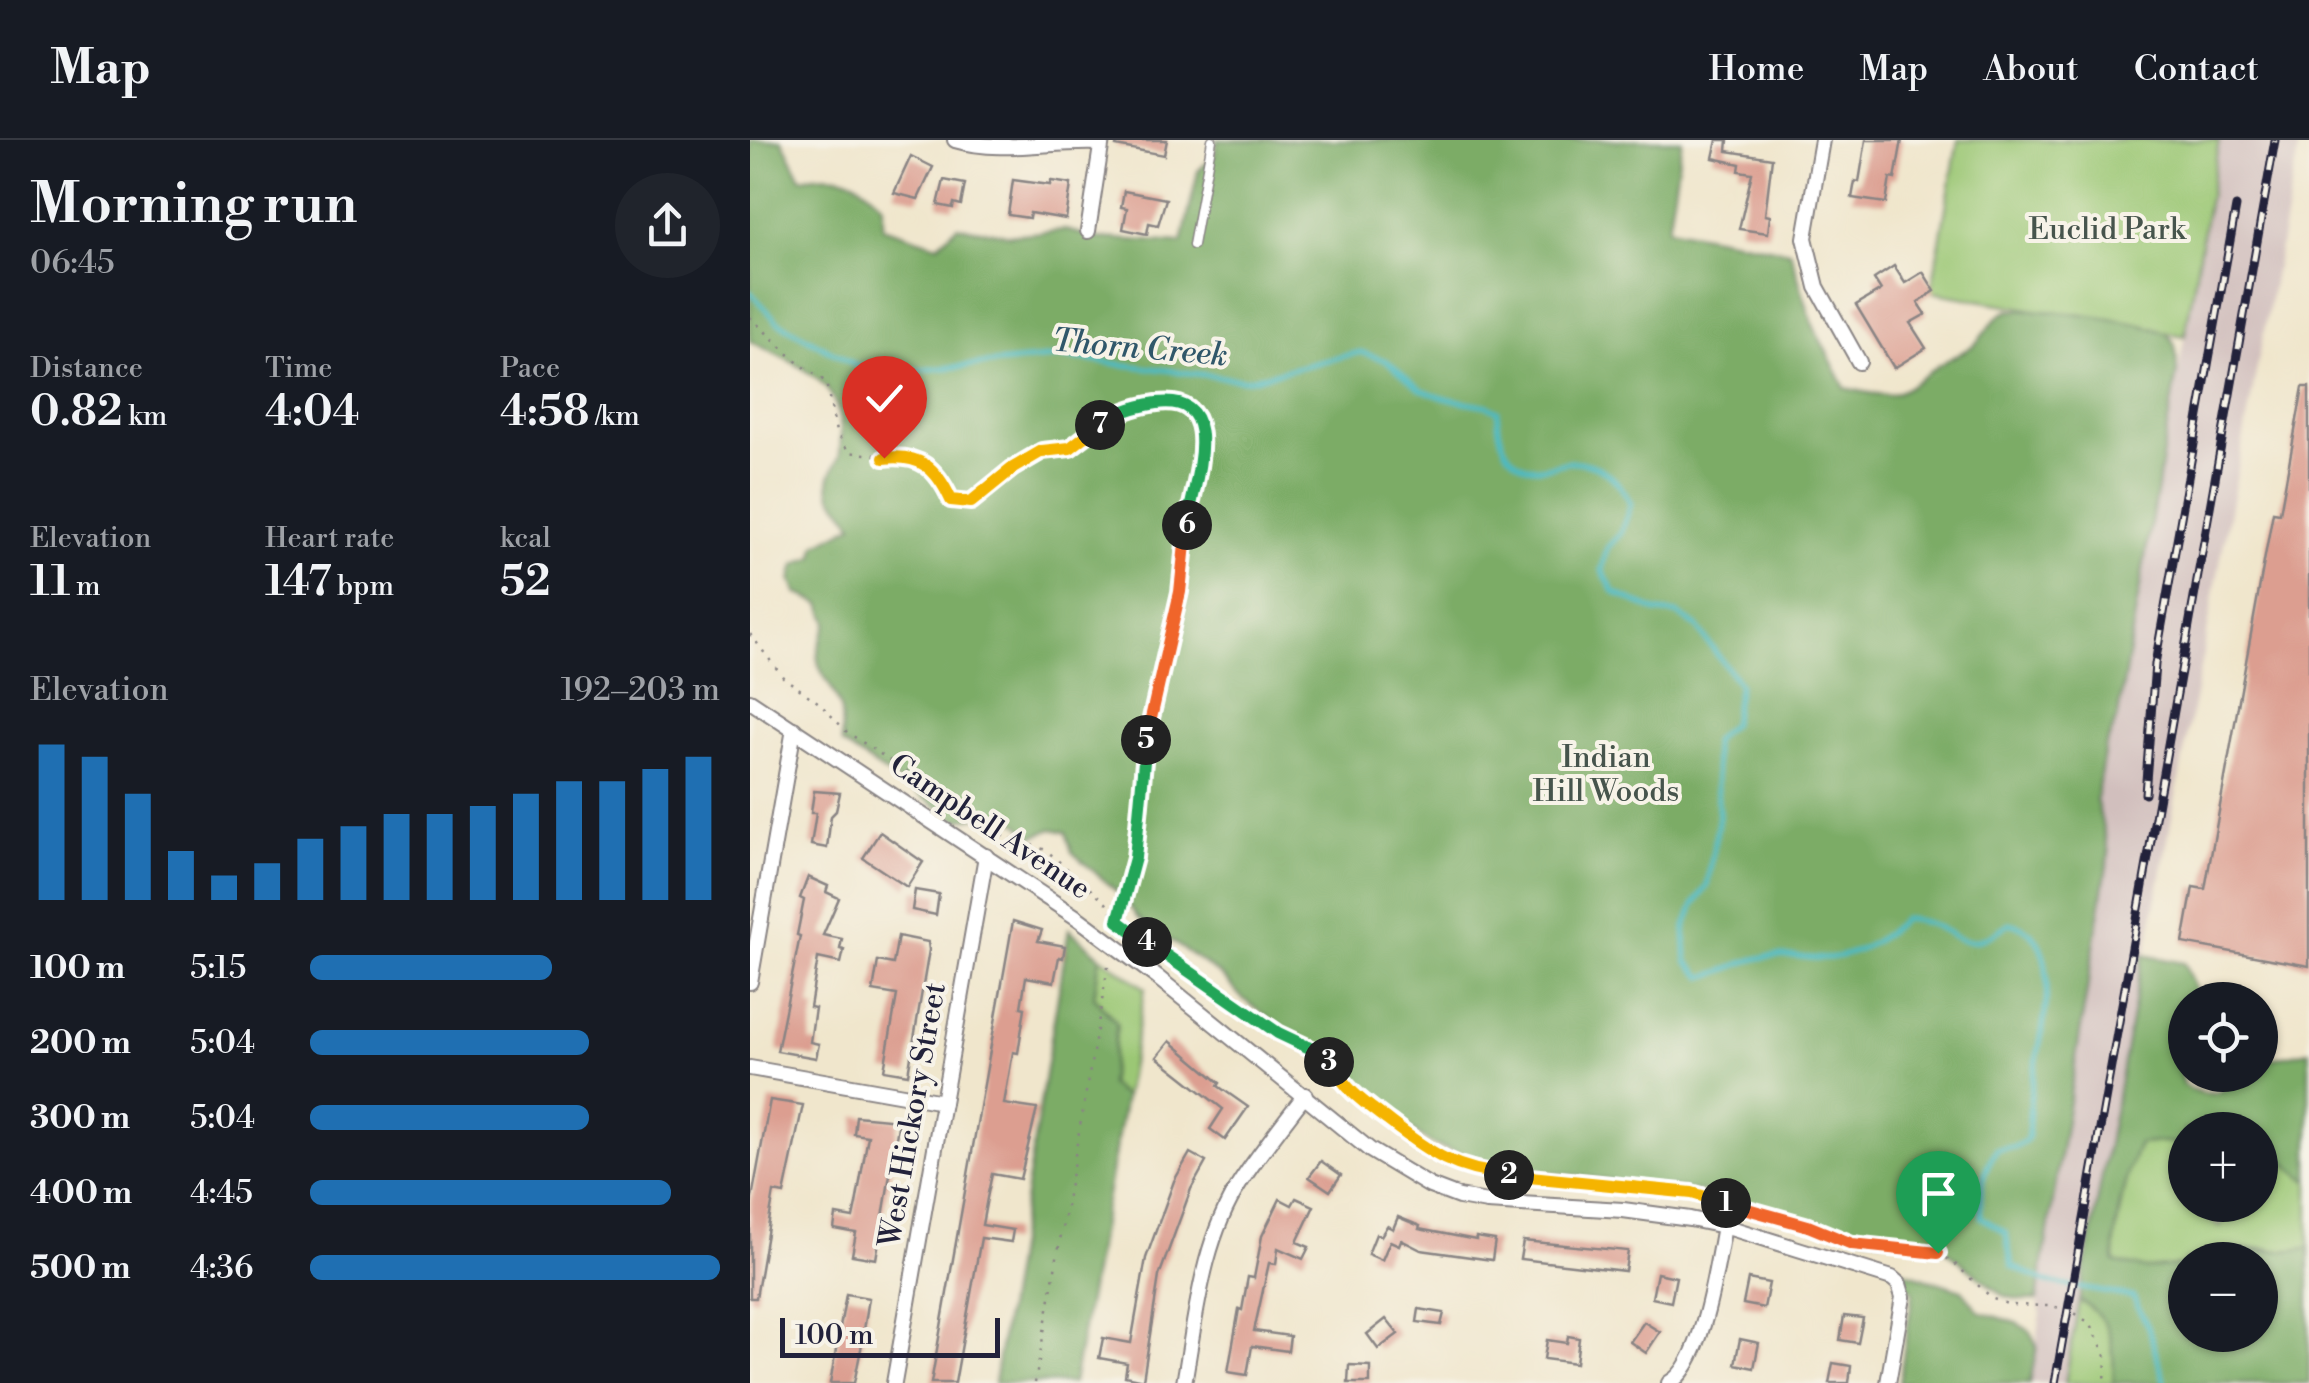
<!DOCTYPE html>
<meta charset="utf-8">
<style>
body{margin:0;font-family:"Libre Bodoni",serif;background:#20242c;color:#f1f3f6;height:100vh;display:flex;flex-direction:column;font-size:38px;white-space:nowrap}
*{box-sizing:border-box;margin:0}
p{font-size:32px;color:#9ea1a6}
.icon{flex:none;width:55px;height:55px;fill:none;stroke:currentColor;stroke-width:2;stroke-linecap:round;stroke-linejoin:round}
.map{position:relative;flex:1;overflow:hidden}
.sheet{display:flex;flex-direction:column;background:#171b24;width:750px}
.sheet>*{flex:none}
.tools{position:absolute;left:1418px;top:842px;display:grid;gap:20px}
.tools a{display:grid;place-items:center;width:110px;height:110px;border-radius:50%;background:#171b24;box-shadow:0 2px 8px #0004;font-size:50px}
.scale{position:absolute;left:30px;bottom:25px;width:220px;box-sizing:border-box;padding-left:10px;border:5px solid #22223b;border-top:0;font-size:28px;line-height:35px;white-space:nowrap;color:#22223b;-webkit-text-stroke:8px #f7f3e8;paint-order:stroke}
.pin{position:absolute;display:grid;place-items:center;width:85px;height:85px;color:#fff;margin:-102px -42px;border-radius:50% 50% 50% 0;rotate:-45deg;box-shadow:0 0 10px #0007}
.pin .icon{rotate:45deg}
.km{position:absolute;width:50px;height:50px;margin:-25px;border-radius:50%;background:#222;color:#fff;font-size:28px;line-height:50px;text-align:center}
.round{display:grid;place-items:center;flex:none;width:105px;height:105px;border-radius:52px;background:#20242c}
.headline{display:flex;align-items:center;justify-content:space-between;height:170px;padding:0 30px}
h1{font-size:55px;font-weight:600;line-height:75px}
.metrics{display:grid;grid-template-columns:repeat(3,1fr);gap:15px;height:170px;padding:10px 30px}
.metrics div{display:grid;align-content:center}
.metrics b{font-size:42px;font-weight:600}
.metrics small{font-size:28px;font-weight:400}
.metrics p{font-size:28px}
.chart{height:280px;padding:20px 30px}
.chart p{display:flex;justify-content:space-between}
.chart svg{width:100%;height:180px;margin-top:10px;stroke:#1f6fb2;stroke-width:6}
ul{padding:0 30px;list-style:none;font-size:32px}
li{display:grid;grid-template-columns:160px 120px 1fr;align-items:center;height:75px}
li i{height:25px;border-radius:12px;background:#1f6fb2}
header{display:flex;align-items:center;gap:60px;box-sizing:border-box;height:140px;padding:0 50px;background:#171b24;border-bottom:2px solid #363941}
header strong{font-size:48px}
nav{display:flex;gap:55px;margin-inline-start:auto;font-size:35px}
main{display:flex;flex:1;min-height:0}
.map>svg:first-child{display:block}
.industrial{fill:#d1bfbd}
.green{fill:#9bc775;stroke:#5e7458;stroke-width:2.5}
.forest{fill:#7cac66;stroke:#4f6750;stroke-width:2.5}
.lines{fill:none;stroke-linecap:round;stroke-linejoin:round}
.stream{stroke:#4bbac2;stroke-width:5}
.building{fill:#dc9e90}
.service-casing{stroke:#898484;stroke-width:11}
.minor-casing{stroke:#898484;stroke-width:18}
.path{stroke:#898484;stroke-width:2.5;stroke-dasharray:2.5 8;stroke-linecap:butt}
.service{stroke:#fff;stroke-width:8}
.minor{stroke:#fff;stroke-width:14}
.rail-casing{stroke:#22223b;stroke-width:9}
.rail{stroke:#f7f3e8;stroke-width:5;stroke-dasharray:15;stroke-linecap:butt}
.split-1-casing{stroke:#fff;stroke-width:20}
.split-2-casing{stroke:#fff;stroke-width:20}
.split-3-casing{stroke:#fff;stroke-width:20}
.split-4-casing{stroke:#fff;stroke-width:20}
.split-5-casing{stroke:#fff;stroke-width:20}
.split-6-casing{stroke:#fff;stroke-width:20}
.split-7-casing{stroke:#fff;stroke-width:20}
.split-8-casing{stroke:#fff;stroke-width:20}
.split-1{stroke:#f0652b;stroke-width:12}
.split-2{stroke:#f5b400;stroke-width:12}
.split-3{stroke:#f5b400;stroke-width:12}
.split-4{stroke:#22a559;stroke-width:12}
.split-5{stroke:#22a559;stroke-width:12}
.split-6{stroke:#f0652b;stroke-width:12}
.split-7{stroke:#22a559;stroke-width:12}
.split-8{stroke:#f5b400;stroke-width:12}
.labels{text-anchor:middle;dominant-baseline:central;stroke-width:8;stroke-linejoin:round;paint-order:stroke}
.park-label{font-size:30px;fill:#46544c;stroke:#f7f3e8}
.street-label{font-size:30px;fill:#22223b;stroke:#f7f3e8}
.water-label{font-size:32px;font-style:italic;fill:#30576a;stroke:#f7f3e8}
</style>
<header>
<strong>Map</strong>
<nav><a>Home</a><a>Map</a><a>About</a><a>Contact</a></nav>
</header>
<main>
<section class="sheet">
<div class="headline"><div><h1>Morning run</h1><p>06:45</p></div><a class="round"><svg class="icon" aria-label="share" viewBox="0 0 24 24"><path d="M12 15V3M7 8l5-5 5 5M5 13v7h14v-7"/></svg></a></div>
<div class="metrics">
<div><p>Distance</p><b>0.82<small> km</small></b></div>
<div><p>Time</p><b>4:04</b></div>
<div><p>Pace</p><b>4:58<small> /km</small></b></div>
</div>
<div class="metrics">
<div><p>Elevation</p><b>11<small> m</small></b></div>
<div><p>Heart rate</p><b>147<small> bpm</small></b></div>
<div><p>kcal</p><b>52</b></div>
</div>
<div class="chart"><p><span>Elevation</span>192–203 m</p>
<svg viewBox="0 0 160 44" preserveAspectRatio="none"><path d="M5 44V6M15 44V9M25 44V18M35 44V32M45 44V38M55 44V35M65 44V29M75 44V26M85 44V23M95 44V23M105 44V21M115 44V18M125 44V15M135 44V15M145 44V12M155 44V9"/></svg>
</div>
<ul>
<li><b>100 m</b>5:15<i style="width:59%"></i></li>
<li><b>200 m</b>5:04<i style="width:68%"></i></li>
<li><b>300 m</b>5:04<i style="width:68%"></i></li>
<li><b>400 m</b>4:45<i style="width:88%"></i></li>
<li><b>500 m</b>4:36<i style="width:100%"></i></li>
</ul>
</section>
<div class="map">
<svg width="1559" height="1243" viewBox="0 0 1559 1243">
<rect width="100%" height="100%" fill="#f7f3e8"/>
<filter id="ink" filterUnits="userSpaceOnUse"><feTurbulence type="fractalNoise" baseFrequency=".01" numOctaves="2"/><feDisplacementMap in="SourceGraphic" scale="20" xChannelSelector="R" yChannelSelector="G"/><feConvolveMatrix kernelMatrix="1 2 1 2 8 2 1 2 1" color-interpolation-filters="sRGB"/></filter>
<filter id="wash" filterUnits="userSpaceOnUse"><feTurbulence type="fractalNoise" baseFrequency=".0048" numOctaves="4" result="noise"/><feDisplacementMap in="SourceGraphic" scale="40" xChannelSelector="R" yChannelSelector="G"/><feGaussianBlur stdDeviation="2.25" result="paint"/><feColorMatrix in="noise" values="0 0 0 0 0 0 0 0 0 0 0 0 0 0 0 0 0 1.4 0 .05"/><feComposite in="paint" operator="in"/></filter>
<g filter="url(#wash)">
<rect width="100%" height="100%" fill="#f0e6cc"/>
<path class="industrial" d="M1469 0H1550L1315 1243H1280L1291 1174 1287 1160 1359 713 1346 660 1355 608 1368 574Z"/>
<g class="green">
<path d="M1208 0H1469L1435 196 1181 152Z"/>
<path d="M350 816 395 848 375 957 359 945 367 883 344 857Z"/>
<path d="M1413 1002 1435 1005V1065H1458L1457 1078 1470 1086 1485 1065H1510V1014L1520 1011 1559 1042V1107L1540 1114 1515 1108 1457 1114 1445 1120H1435V1195H1510L1559 1243H1315L1329 1161 1343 1168 1364 1122V1102L1377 1031 1389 1004Z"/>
</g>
<g class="forest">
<path d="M0 0H32L51 38C89 31 107 36 133 65V87L188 105 207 86 260 95 315 90 349 98 432 103 448 31 464 16 467 0H932L918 88 1040 111 1063 185 1095 248C1150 260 1143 257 1186 227 1198 218 1215 213 1226 203 1236 193 1245 175 1258 171 1280 166 1401 181 1418 195 1428 203 1426 218 1427 231L1368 575 1355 608 1346 659 1359 713 1287 1160H1269L1252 1155 1190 1105 1167 1099 1129 1098 1092 1091 955 1052 755 1027 683 1005 614 956 586 918 523 881 492 858 472 836 388 778 373 757 322 712 316 692 302 689 282 697C261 670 238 674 207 680L92 604C91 592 93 575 89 564 73 525 56 528 78 483L71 464 47 453 41 440 45 425 64 417 66 405 103 385C98 372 86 365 81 354 75 338 84 330 89 317 91 310 90 302 91 294 92 236 43 225 0 201Z"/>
<path d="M319 789 350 816 344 857 367 884 359 945 375 957 323 1243H244Z"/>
<path d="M1393 815 1434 823 1449 858 1435 860V906L1427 922 1433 945C1458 959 1472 956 1491 935H1510V921L1559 911V1042L1520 1011 1510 1014V990H1435V1005L1413 1002 1389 1004C1373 1040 1364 1083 1364 1122L1397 1129 1435 1125V1195H1510V1120H1445C1485 1100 1521 1118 1559 1107V1243H1363C1365 1209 1363 1177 1329 1161Z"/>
<path d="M1141 1127 1212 1150 1230 1172 1266 1183 1280 1191 1287 1206 1280 1243H1149L1163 1152Z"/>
</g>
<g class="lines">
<path class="stream" d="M0 152 28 182 109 227 146 235 172 230 311 217 496 240 611 212 637 221 670 249 694 258 738 266 748 271C747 298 757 328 789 328 802 328 816 320 828 322 855 325 870 342 881 364L871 393 857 408 852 430 864 452 907 472 927 474 946 486 989 544 982 584 963 601 969 676 957 746 943 767 935 789 937 821 953 837C972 833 988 823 1006 819 1024 814 1043 816 1061 818 1101 821 1125 804 1153 779 1209 781 1204 825 1259 783 1325 794 1286 909 1281 952 1279 968 1280 984 1277 1000L1265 1007 1247 1009C1232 1031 1229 1051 1231 1077L1256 1093 1262 1126 1296 1142 1383 1157 1398 1187 1415 1243"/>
</g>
<g id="blocks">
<g class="building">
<path d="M367 0H417L414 15 366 6Z"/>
<path d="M967 0H978L977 11 1022 18 1015 75 1020 76 1018 93 989 89 1002 33 989 31 990 24 963 18Z"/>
<path d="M1116 0H1152L1145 39 1140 38 1136 63 1102 58 1105 41 1109 42Z"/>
<path d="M161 16 183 27 168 59 144 53Z"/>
<path d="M194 40 215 44 211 65 204 63 203 68 188 65Z"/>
<path d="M263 40 300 45 301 41 321 44 316 79 280 73 279 78 258 75Z"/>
<path d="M374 51 416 59 408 85 399 83 397 94 373 89 377 68 371 67Z"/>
<path d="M1144 126 1155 143 1173 132 1185 151 1168 162 1176 174 1160 183 1176 208 1144 228 1106 165 1131 150 1124 139Z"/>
<path d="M1553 247H1559V826L1433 803 1443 747 1455 749 1523 372 1530 373Z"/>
<path d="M64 651 90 653 86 671 81 676 77 708 61 705 66 673H61Z"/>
<path d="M130 692 173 722 157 747 113 718Z"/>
<path d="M58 737 78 746 76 752 89 758 73 795 92 799 90 809 94 810 91 823 68 818 60 867 65 868 60 902 69 904 66 918 27 911 50 796 47 795 54 760 50 758Z"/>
<path d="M165 750 189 754 186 775 162 770Z"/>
<path d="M263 781 292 790 288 801 315 806 313 818 309 817 304 842 276 837 271 867 275 868 268 913 263 912 254 964 287 969 284 981 270 1039 242 1034 237 1058 232 1085 263 1090 261 1102 231 1098 205 1243H181Z"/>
<path d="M148 796 178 802 179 810 158 934 134 930 147 855 123 851 128 821 143 824Z"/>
<path d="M420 901 470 943 468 946 498 967 475 1000 460 989 473 969 407 917Z"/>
<path d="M20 960 53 965 34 1054 24 1052 6 1158H0V1069Z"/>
<path d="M106 976 149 980 126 1119 102 1115 106 1093 84 1089 86 1075 103 1078 106 1064 118 996 104 994Z"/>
<path d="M440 1013 456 1022 441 1049 409 1136 393 1240 375 1236 377 1223 349 1218 353 1198 381 1203 396 1118 424 1041Z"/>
<path d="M571 1021 591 1035 580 1051 559 1037Z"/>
<path d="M546 1058 564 1066 547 1102 559 1107 553 1119 528 1108 526 1124 519 1123 504 1191 540 1196 538 1211 502 1206 497 1235 478 1232 489 1169 492 1170 498 1137 504 1138 512 1096 530 1059 542 1065Z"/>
<path d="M648 1077 670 1086 669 1089 726 1100V1097L745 1100 742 1120 671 1110 651 1100 649 1105 640 1101 632 1120 618 1114 626 1094 631 1096 637 1086 643 1089Z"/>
<path d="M773 1101 878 1111 875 1131 770 1119Z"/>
<path d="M907 1133 926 1137 921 1162 902 1158Z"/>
<path d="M998 1139 1019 1143 1014 1168 993 1164Z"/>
<path d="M96 1154 119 1158 111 1209 104 1243H80Z"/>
<path d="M669 1169 694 1173 691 1185 667 1182Z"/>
<path d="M1094 1176 1113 1178 1108 1203 1090 1200Z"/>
<path d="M636 1179 648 1194 628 1209 617 1194Z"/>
<path d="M894 1182 910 1192 896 1213 880 1202Z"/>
<path d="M818 1196 829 1198 826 1223 794 1219 797 1200 817 1203Z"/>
<path d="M990 1199 1009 1203 1004 1228 985 1224Z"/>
<path d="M1083 1223 1101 1226 1099 1243H1079Z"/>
<path d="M599 1225 620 1226V1243H598Z"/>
</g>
</g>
</g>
<g filter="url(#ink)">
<use href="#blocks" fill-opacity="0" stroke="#898484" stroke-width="2.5"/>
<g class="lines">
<defs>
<path id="service" d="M443 105 462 0"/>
<g id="minor">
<path d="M205 0C253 14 302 0 351 3"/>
<path d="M1072 0 1055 98 1067 147 1109 222"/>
<path d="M338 91 352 0"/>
<path d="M0 561 329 779 408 838 620 1010 680 1046 709 1057 737 1062 873 1070 940 1079 974 1086 1142 1138 1149 1144 1153 1157 1138 1243"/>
<path d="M0 842 44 589"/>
<path d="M0 928 193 962"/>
<path d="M144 1243 236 716"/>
<path d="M434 1243C446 1176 452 1101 490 1043 510 1012 533 984 555 955"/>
<path d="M919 1243C953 1226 967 1123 974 1086"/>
</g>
</defs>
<use href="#service" class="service-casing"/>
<use href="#minor" class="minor-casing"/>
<g class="path">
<path d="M0 177 46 221 76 242 86 292 99 312C149 320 176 306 201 360L221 362 263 328 292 311 320 307 364 274 425 261 443 270 452 286 429 452 397 591 385 718 366 789"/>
<path d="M0 494 33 537 69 563 97 592 213 669 239 691 296 710 356 763 368 781 528 893 566 911 579 923 607 960 680 1012 700 1023 734 1033 942 1053 1059 1086 1102 1104 1188 1113 1203 1122 1243 1159 1260 1165 1300 1166 1320 1170 1341 1184 1356 1216 1355 1243"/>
<path d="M285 1243 359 821"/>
</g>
<use href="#service" class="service"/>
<use href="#minor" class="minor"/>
<defs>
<g id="rail">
<path d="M1395 654 1405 524 1486 67"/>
<path d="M1305 1243 1525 0"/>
</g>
</defs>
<use href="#rail" class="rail-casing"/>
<use href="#rail" class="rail"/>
</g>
</g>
<g class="lines" filter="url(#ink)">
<defs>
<path id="split-1" d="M976 1063 1058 1086 1102 1104 1188 1113"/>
<path id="split-2" d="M759 1035 942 1053 976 1063"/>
<path id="split-3" d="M579 922C600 954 611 960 640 982 680 1013 706 1031 759 1035"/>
<path id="split-4" d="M397 802 528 893 566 911 579 922"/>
<path id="split-5" d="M396 600 385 718 368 781 397 802"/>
<path id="split-6" d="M396 600 430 452 437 385"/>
<path id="split-7" d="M350 285C366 272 386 266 407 263 479 254 443 344 437 385"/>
<path id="split-8" d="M134 318C170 314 186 327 201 360L221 362 263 328 292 311 320 308 350 285"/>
</defs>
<use href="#split-1" class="split-1-casing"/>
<use href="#split-2" class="split-2-casing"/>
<use href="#split-3" class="split-3-casing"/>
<use href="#split-4" class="split-4-casing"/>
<use href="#split-5" class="split-5-casing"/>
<use href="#split-6" class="split-6-casing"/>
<use href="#split-7" class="split-7-casing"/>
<use href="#split-8" class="split-8-casing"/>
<use href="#split-1" class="split-1"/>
<use href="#split-2" class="split-2"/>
<use href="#split-3" class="split-3"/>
<use href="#split-4" class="split-4"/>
<use href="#split-5" class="split-5"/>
<use href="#split-6" class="split-6"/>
<use href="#split-7" class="split-7"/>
<use href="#split-8" class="split-8"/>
</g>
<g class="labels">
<g class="park-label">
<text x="1357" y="90">Euclid Park</text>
<text x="856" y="618">Indian<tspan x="856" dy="34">Hill Woods</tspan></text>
</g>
<g class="street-label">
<text transform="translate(240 687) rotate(34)">Campbell Avenue</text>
<text transform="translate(163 975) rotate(-80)">West Hickory Street</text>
</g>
<g class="water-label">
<text transform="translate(390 208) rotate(5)">Thorn Creek</text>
</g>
</g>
</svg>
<div class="tools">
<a><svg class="icon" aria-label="locate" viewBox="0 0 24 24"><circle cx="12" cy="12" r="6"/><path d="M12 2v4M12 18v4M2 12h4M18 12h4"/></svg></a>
<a>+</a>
<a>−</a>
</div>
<div class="scale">100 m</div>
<div class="pin" style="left:1188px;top:1113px;background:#1e9e55"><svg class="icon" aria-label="arrive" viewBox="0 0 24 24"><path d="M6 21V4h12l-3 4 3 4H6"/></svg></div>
<div class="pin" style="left:134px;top:318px;background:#d93025"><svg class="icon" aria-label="check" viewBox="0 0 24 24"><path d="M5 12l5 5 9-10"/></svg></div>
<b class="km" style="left:976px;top:1063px">1</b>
<b class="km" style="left:759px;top:1035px">2</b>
<b class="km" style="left:579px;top:922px">3</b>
<b class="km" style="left:397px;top:802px">4</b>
<b class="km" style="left:396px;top:600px">5</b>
<b class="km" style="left:437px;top:385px">6</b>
<b class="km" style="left:350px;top:285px">7</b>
</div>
</main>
